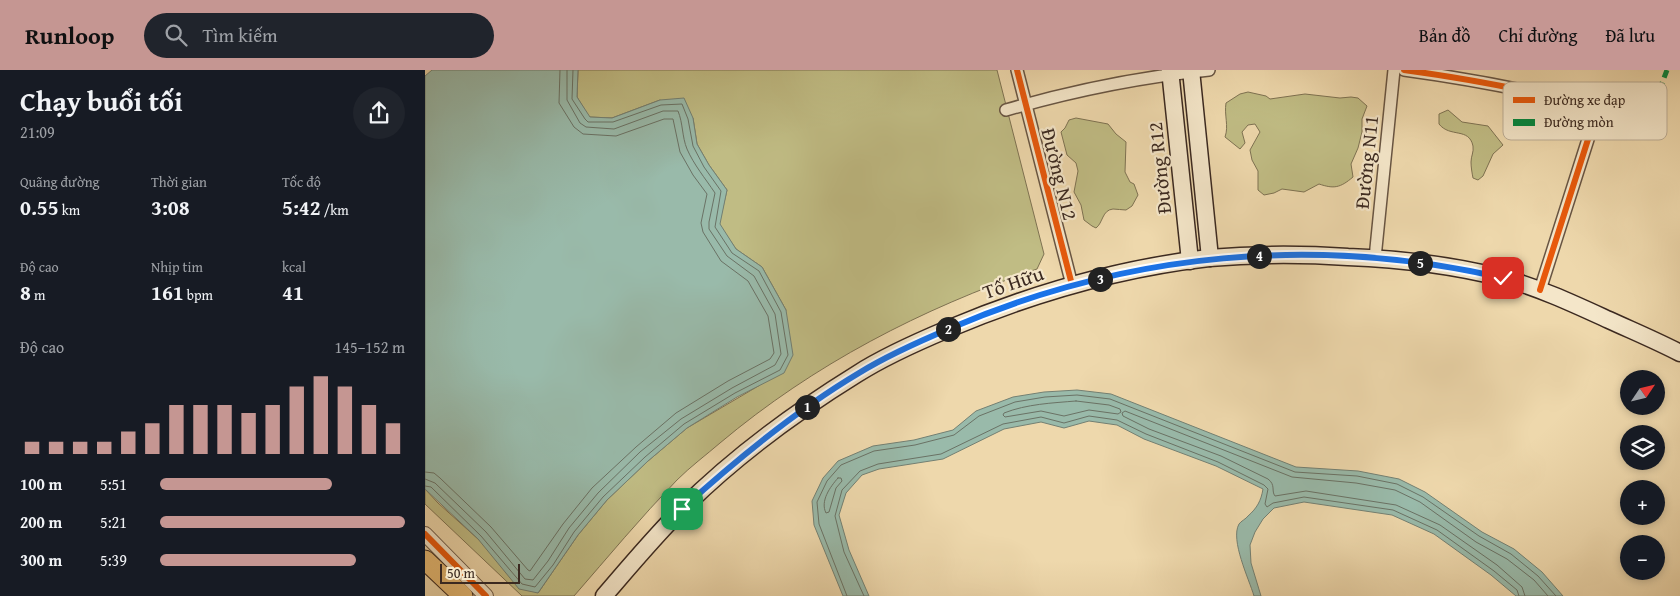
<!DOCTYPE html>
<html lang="vi">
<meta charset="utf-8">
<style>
body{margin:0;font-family:"Gentium Book Plus",serif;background:#20242c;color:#f1f3f6;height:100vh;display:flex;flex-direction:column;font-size:19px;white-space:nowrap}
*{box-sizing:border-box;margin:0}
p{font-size:16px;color:#9ea1a6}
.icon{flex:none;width:28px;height:28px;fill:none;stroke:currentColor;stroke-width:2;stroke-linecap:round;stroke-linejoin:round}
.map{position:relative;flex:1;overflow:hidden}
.side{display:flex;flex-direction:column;background:#171b24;width:425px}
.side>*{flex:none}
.needle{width:32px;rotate:55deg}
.tools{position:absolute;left:1195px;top:300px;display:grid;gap:10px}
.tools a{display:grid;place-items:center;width:45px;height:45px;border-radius:50%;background:#171b24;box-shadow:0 2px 8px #0003;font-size:25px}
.scale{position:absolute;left:15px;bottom:12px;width:80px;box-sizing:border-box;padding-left:5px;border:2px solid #3b2920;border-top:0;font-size:14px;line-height:18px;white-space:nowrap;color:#3b2920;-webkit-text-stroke:4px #f4e6c9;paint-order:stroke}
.pin{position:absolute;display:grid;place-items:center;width:42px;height:42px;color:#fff;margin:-21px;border-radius:10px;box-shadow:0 2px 8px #0006}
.km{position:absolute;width:25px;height:25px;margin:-12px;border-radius:50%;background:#222;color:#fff;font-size:14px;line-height:25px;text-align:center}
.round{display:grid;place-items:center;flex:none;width:52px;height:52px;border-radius:26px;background:#20242c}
.overview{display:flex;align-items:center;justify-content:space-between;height:85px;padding:0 20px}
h1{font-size:28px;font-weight:700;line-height:38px}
.metrics{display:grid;grid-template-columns:repeat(3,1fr);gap:8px;height:85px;padding:5px 20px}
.metrics div{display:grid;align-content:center}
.metrics b{font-size:21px;font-weight:700}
.metrics small{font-size:14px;font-weight:400}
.metrics p{font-size:14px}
.chart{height:140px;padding:10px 20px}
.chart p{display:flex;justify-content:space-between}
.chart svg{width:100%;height:90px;margin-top:5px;stroke:#c59692;stroke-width:6}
ul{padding:0 20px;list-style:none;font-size:16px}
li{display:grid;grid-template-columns:80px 60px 1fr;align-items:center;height:38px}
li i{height:12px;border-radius:6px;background:#c59692}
header{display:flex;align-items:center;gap:30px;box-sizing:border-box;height:70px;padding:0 25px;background:#c59692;color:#111}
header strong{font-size:24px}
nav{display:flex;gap:28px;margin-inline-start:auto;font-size:18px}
.search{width:350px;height:45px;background:#20242c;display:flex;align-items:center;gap:12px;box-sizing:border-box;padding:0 18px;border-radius:28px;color:#9ea1a6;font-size:19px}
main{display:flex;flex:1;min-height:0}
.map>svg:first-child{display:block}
.green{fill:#c0bc84;stroke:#7e7252}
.water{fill:#99baaa;stroke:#738073}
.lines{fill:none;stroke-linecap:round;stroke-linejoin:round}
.shore{stroke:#6a7265;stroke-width:1}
.minor-casing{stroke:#685543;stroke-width:14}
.tertiary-casing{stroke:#685543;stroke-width:16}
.secondary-casing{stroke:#3b2920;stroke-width:19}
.primary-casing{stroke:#3b2920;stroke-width:21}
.minor{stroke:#f4e6c9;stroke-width:11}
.tertiary{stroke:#f4e6c9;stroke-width:14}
.secondary{stroke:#f4e6c9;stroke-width:16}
.primary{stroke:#e7bc76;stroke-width:19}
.quiet{stroke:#00873e;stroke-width:5;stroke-dasharray:10 5;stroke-linecap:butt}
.cycleway-casing{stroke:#f4e6c9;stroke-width:9}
.cycleway{stroke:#e8590c;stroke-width:6}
.route-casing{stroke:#fff;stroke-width:10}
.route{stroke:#1a73e8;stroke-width:6}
.labels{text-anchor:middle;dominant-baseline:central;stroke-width:4.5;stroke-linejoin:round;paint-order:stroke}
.street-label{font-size:20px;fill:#3b2920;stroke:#f4e6c9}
.key{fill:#f4e6c9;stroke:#bcad96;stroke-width:1}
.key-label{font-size:14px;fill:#3b2920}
</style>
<header>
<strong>Runloop</strong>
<div class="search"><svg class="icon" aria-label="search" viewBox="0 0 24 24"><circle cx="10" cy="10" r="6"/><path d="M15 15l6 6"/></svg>Tìm kiếm</div>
<nav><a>Bản đồ</a><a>Chỉ đường</a><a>Đã lưu</a></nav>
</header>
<main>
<section class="side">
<div class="overview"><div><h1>Chạy buổi tối</h1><p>21:09</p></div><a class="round"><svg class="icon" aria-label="share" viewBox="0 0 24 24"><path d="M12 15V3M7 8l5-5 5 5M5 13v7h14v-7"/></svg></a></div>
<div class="metrics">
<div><p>Quãng đường</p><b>0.55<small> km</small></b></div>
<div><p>Thời gian</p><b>3:08</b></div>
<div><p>Tốc độ</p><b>5:42<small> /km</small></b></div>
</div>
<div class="metrics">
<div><p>Độ cao</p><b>8<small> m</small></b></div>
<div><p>Nhịp tim</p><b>161<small> bpm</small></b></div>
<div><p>kcal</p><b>41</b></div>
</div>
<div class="chart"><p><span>Độ cao</span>145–152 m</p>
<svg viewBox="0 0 160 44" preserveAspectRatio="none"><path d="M5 44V38M15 44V38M25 44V38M35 44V38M45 44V33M55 44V29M65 44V20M75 44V20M85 44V20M95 44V24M105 44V20M115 44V11M125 44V6M135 44V11M145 44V20M155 44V29"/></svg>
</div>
<ul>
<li><b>100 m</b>5:51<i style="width:70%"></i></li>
<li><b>200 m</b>5:21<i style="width:100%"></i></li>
<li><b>300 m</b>5:39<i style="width:80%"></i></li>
</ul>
</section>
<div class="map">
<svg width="1255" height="526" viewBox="0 0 1255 526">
<rect width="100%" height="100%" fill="#eed8ac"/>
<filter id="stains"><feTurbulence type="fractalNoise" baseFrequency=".004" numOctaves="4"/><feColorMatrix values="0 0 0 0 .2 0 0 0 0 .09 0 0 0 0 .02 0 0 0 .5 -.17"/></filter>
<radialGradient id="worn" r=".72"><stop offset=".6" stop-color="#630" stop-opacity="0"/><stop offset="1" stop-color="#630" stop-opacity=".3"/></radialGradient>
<g class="green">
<path d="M153 0H572L619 184 612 199C496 239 389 294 295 373 281 385 265 397 252 410 216 447 183 487 149 526H97L0 434V419L13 433 113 523 153 465 182 430 223 391 262 358 335 315 361 240 337 197 311 179 294 154 302 120 284 95 272 74 268 48 235 30 187 48 164 47 152 27Z"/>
<path d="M823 22 841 26 845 29 880 24 915 28 926 27 933 28 942 36 937 49V62L933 78 926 94 928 107C915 118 909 119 894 114L879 122 857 119 849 123 839 125 833 120V101L827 90 825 80 835 62 830 54 823 55 817 62 820 73 815 79 800 67C804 56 799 45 801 33L815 24Z"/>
<path d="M1023 40 1037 52 1063 56 1078 75 1068 84 1058 106 1053 110 1048 108C1047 103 1046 97 1046 92 1046 86 1049 82 1048 76 1044 57 1025 68 1014 54V44Z"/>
<path d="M651 48 683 54 691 64 701 72 700 102 705 112 709 114 713 125 707 136 701 140C697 140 692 139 688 139 677 140 678 153 671 158L667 156 659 150 656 135 649 122 653 101 651 93 642 85 636 62 640 58 644 50Z"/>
</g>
<g class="water">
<path d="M7 0H153L152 27 165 47 187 48 235 30 259 28 268 48 272 74 284 95 302 120 295 154 311 179 337 197 361 240 368 285 359 303 312 327 262 358 223 391 182 430 153 465 113 523 94 519 53 469 0 419V6Z"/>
<path d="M652 320 686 324 871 397 933 401 974 409 1000 422 1057 462 1089 479 1117 502 1138 526H1091L1066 505 1009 464 967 445 879 432 849 438 838 449 830 462 825 475 826 493 836 526H829C824 509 805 470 814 454 816 451 821 449 823 446 832 438 836 431 838 419L791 396 719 369 692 355 664 351 639 358 616 352 579 359 518 389 454 399 437 405 421 423 414 445 424 480 444 526H418L389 455 387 431 398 408 413 391 448 376 489 370 528 360 551 341 588 327 619 322Z"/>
</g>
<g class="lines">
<g class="shore">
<path d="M651 331 684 335 695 339 696 342 693 344 664 340 639 346 616 341 580 347 578 345 579 343C602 334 627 333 651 331Z"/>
<path d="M0 402 9 403 15 408 66 457 103 500 105 501 138 454 167 418 211 377 251 343 303 311 345 289 349 283 343 246 323 211 296 191 278 162 276 153 282 124 268 105 255 82 248 49H239L191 66 158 64 149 57 134 33 135 0"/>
<path d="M413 408H416L417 411 411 418 404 442 401 443C395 431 405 417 413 408Z"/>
<path d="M0 409 10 413 61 462 100 509 108 510 123 491 144 458 173 423 215 382 256 349 307 318 350 295 356 284 350 244 329 206 302 186 284 159V152L290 123C280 108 269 95 262 79 257 67 258 53 253 41H238L189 59 161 57 155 53 142 30V0"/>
<path d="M0 416 6 417 56 466 97 514 110 517 128 495 149 462 178 427 220 387 259 354 310 323 355 300 363 285 356 242 334 201 307 183 290 157 296 121 279 97 268 76 263 49 257 34 236 35 188 52H163L160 49 147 29 148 0"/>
<path d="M422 526 394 454 392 432 402 411 416 395 449 381 490 375 529 365 554 346 590 332 620 327 652 325 685 329 870 402 932 406 972 414 998 427 1054 466 1086 484 1113 506 1131 526"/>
<path d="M439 526 419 482 410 446 417 420 435 401 453 394 516 384 578 354 616 347 639 353 664 346 692 350 721 364 793 392 839 415 843 419 840 434 842 437 848 433 879 427 968 440 1012 460 1069 501 1092 520 1094 526"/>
<path d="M1100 526 1097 517 1072 495 1015 455 971 435 881 421 850 426C846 421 851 415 843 409L796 386 724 359 698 346 697 343 700 341 867 407 931 413 970 420 995 432 1051 472 1082 489 1109 510 1123 526"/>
</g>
<defs>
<g id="minor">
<path d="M592 0 647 215"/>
<path d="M979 0C1045 9 1109 21 1173 38L1115 220"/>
<path d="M581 40C647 21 715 7 784 0"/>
<path d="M950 188 969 0"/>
</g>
<path id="tertiary" d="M0 464 61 526"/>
<g id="secondary">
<path d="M745 0 765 191"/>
<path d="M766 0 785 188"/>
<path d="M179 526C204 497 229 467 256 440 308 388 369 343 432 304 460 286 492 272 523 259 606 224 695 198 784 188 830 184 877 184 923 187 975 189 1027 195 1078 208 1115 218 1149 234 1184 250 1208 261 1232 271 1255 283"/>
</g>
<path id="primary" d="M0 490 38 526"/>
</defs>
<use href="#minor" class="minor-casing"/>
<use href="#tertiary" class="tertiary-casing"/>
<use href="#secondary" class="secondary-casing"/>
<use href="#primary" class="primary-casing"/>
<use href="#minor" class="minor"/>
<use href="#tertiary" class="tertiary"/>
<use href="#secondary" class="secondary"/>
<use href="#primary" class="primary"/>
<path class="quiet" d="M1173 38 1226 42 1242 0"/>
<defs>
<g id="cycleway">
<path d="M592 0 647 215"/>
<path d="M979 0C1045 9 1109 21 1173 38L1115 220"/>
<path d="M0 464 61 526"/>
</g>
</defs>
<use href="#cycleway" class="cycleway-casing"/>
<use href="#cycleway" class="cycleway"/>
</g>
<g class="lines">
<defs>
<path id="route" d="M257 439C312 389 370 341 434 303 463 285 495 271 526 258 703 182 891 165 1078 208"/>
</defs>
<use href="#route" class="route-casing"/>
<use href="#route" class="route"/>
</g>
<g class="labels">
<g class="street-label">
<text transform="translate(941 92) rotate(-84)">Đường N11</text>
<text transform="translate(734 98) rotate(-96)">Đường R12</text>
<text transform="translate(635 104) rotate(76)">Đường N12</text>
<text transform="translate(588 212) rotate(-19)">Tố Hữu</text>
</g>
</g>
<rect x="1078" y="12" width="164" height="58" rx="8" class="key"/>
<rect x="1088" y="27" width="22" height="6" fill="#e8590c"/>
<rect x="1088" y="49" width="22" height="7" fill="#00873e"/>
<g class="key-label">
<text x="1119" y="35">Đường xe đạp</text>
<text x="1119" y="57">Đường mòn</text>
</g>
<rect width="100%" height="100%" filter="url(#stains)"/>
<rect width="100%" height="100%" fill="url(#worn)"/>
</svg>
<div class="tools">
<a><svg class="needle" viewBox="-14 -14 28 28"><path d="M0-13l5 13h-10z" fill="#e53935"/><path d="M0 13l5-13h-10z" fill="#9ea1a6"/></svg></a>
<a><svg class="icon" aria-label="layers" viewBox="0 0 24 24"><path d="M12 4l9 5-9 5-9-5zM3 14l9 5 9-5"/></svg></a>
<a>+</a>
<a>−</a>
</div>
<div class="scale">50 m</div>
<div class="pin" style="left:257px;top:439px;background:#1e9e55"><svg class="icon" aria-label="arrive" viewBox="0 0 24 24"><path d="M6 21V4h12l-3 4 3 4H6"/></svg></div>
<div class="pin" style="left:1078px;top:208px;background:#d93025"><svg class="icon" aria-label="check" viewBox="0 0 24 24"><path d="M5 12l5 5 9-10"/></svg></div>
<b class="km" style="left:382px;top:337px">1</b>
<b class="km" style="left:523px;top:259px">2</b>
<b class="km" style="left:675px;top:209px">3</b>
<b class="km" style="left:834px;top:186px">4</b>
<b class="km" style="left:995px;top:193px">5</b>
</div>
</main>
